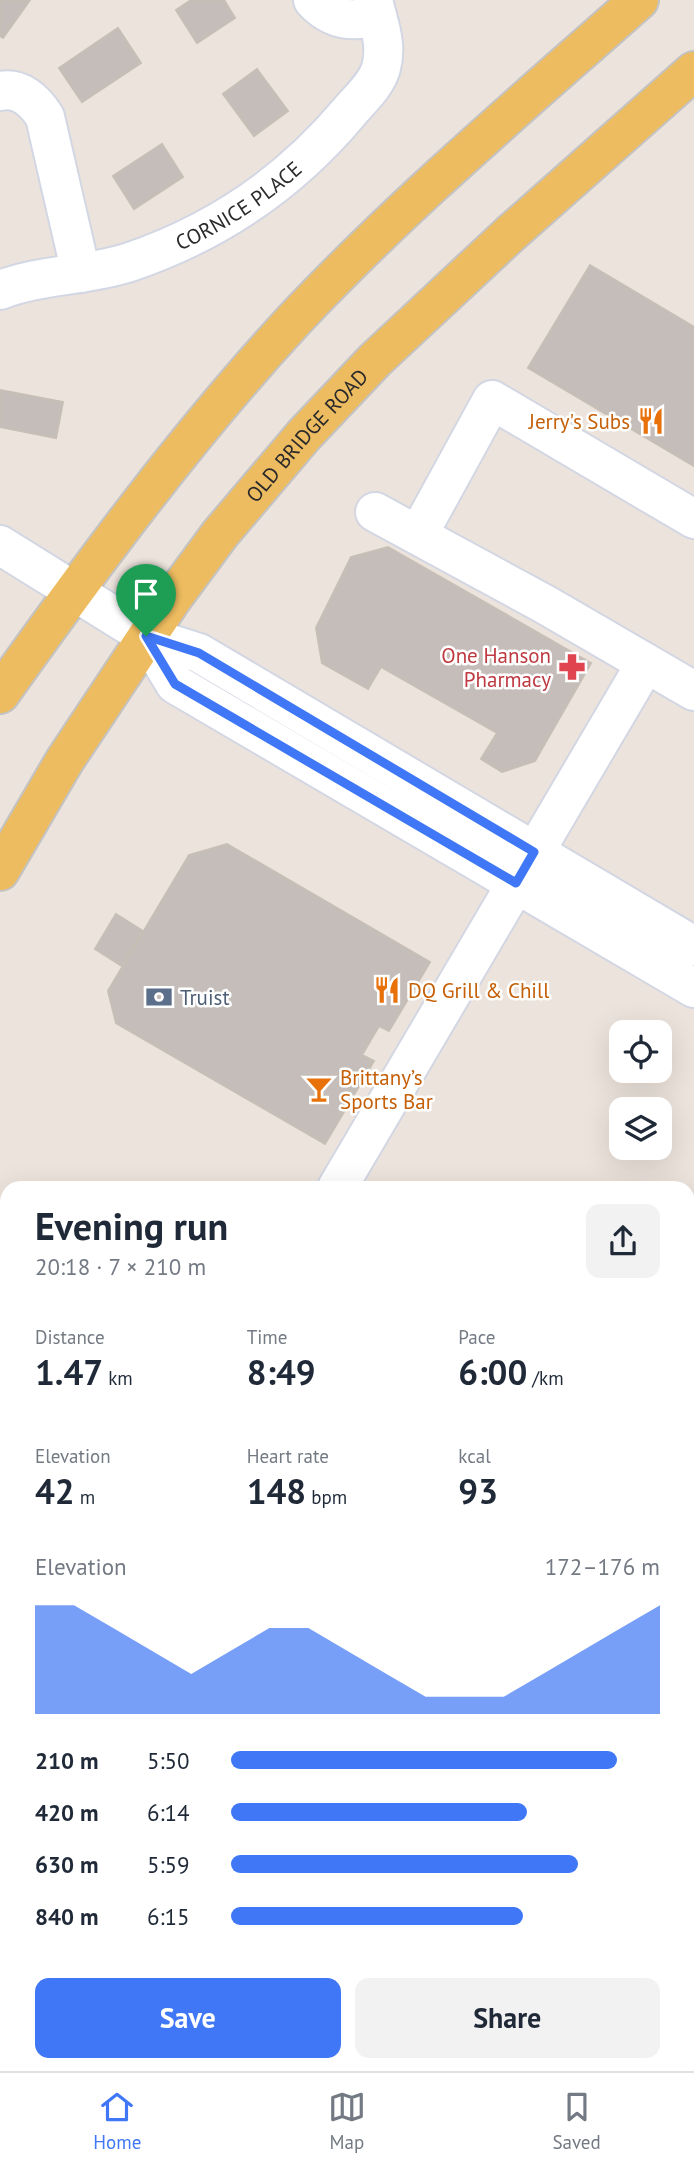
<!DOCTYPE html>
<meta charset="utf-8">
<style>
body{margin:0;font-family:"PT Sans",sans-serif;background:#f2f2f3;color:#1f2937;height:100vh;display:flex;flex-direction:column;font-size:26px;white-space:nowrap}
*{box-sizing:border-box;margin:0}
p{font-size:23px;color:#747a83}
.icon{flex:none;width:38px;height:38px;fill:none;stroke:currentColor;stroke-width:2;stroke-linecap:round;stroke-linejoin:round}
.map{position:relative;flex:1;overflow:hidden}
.drawer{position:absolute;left:0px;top:1181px;width:695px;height:891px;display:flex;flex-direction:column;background:#fff;border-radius:21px 21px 0 0;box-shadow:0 7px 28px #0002}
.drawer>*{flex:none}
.buttons{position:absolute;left:609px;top:1020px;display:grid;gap:14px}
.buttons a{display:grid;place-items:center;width:63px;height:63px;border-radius:14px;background:#fff;box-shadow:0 7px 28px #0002;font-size:35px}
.pin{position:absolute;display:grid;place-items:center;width:60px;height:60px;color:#fff;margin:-72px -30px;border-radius:50% 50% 50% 0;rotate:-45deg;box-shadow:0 0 7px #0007}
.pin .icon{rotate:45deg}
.round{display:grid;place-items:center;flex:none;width:74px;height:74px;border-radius:14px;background:#f2f2f3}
.summary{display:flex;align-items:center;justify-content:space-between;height:119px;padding:0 35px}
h1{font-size:38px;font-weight:600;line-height:52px}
.stats{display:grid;grid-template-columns:repeat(3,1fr);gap:10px;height:119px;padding:7px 35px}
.stats div{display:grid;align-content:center}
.stats b{font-size:35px;font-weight:600}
.stats small{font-size:19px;font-weight:400}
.stats p{font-size:19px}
.chart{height:196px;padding:14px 35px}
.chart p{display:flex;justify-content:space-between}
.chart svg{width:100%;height:126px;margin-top:7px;fill:#3f77f6;opacity:.7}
.action{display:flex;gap:14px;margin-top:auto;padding:14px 35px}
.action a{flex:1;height:80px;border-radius:14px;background:#3f77f6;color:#fff;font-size:28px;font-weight:600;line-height:80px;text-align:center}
.action a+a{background:#f2f2f3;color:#1f2937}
ul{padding:0 35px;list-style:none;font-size:23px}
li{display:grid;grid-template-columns:112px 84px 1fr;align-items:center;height:52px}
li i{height:18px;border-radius:9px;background:#3f77f6}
.menu{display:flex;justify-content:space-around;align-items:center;height:98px;border-top:2px solid #e0e1e3;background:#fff;font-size:19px;color:#747a83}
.menu a{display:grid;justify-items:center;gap:4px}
.menu .active{color:#3f77f6}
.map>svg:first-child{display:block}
.forest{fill:url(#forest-crowns)}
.building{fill:#c4bdb9;stroke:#c7bfb6;stroke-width:2}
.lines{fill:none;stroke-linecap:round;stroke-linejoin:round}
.minor-casing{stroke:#d2d7e3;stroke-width:42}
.major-casing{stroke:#c3c3c3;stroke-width:42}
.minor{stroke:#fff;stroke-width:38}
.major{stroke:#eebc60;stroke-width:38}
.route-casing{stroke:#fff;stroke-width:14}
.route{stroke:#3f77f6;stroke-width:9}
.labels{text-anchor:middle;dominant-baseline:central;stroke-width:5;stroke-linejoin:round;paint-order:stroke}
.street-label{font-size:21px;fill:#2a2a2a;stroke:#fff}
.food-label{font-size:21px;fill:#c56008;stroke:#fff;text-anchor:start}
.health-label{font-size:21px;fill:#be3a42;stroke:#fff;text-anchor:end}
.service-label{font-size:21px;fill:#4e5e75;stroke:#fff;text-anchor:start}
</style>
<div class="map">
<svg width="694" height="2071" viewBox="0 0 694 2071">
<defs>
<pattern id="forest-crowns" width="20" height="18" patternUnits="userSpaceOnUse" patternTransform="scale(1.75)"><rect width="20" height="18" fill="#bbe19a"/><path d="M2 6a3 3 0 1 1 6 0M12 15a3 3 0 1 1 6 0" fill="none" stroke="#a1c185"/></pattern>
</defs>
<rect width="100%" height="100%" fill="#ece3dc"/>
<path class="forest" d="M7 1940V2065H42L43 2071H0V1941Z"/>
<g class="building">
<path d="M0 0H30L3 38 0 36Z"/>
<path d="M191 0H224L235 18 197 43 176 10Z"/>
<path d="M118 28 141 63 82 102 59 68Z"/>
<path d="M257 69 288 111 254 136 223 94Z"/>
<path d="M162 144 183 177 134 209 113 176Z"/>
<path d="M590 265 694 327V466L528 368Z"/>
<path d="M0 390 63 402 56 438 0 427Z"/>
<path d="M388 547 591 663 535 761 502 772 481 759 497 733 381 667 368 689 322 663 316 628 351 557Z"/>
<path d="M227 844 430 962 389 1031 379 1026 362 1055 374 1061 325 1144 116 1023 108 991 189 855Z"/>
<path d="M116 914 143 931 122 966 95 949Z"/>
<path d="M694 1385V1697L688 1694V1396Z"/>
<path d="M7 1431V1528L0 1524V1432Z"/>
<path d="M0 1696 7 1698V1822L0 1820Z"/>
<path d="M688 1804 694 1808V1877L688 1888Z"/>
</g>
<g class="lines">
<defs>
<g id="minor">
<path d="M313 0C331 20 352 23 377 16L373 0"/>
<path d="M0 91C20 87 35 101 45 117L81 273"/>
<path id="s1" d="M0 290C41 274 88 276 130 262 218 232 290 183 350 111 361 98 376 85 381 68 386 50 382 33 377 16"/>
<path d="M375 512 546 605 694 691"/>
<path d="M418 535 492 400 694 519"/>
<path d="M0 545 146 636 199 653 694 946"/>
<path d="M146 636 175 684 694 988"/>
<path d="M337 1188 646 663"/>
<path d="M688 1368 694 1357"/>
<path d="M688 2032 694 2023"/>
<path d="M564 2065 585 2071"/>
<path d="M662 2071 666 2065"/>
</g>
<g id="major">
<path d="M0 694C92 565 186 437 294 320 401 206 522 104 639 0"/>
<path id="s2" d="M0 871 65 760 172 599 220 534 304 435 375 360 510 234 694 71"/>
</g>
</defs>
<use href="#minor" class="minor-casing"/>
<use href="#major" class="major-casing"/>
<use href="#minor" class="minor"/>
<use href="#major" class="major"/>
</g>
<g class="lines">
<defs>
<path id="route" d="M146 636 199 653 534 852 516 883 175 684Z"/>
</defs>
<use href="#route" class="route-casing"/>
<use href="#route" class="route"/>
</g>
<defs>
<symbol id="restaurant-bare" viewBox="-9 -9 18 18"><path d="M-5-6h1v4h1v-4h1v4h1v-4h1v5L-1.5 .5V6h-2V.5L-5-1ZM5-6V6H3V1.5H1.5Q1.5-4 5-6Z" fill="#e8710a" stroke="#fff" stroke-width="2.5" paint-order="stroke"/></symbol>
<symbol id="pharmacy-bare" viewBox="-9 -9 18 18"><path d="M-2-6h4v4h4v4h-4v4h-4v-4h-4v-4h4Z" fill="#e0444e" stroke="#fff" stroke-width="2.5" paint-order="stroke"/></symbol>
<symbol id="bank-bare" viewBox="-9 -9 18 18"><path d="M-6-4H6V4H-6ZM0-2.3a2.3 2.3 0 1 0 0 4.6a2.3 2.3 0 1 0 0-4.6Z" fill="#5c6f8a" stroke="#fff" stroke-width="2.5" paint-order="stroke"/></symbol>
<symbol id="bar-bare" viewBox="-9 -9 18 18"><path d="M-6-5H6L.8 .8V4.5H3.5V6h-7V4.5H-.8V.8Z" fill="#e8710a" stroke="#fff" stroke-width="2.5" paint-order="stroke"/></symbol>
</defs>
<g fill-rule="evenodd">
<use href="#restaurant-bare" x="632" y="402" width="38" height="38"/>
<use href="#pharmacy-bare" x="553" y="648" width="38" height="38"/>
<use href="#restaurant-bare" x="368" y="971" width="38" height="38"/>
<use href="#bank-bare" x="140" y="978" width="38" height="38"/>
<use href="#bar-bare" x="300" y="1070" width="38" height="38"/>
</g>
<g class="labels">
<g class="street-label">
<text stroke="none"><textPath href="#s1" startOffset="256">CORNICE PLACE</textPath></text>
<text stroke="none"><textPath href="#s2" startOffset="534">OLD BRIDGE ROAD</textPath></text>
</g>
<g class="food-label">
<text x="630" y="421" text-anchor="end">Jerry's Subs</text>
<text x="408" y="990">DQ Grill &amp; Chill</text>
<text x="340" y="1077">Brittany’s<tspan x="340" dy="24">Sports Bar</tspan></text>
</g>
<g class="health-label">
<text x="551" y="655">One Hanson<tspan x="551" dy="24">Pharmacy</tspan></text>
</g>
<g class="service-label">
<text x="180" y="997">Truist</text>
</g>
</g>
</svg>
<div class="buttons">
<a><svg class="icon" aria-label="locate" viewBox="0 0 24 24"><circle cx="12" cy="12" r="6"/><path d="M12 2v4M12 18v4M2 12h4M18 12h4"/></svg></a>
<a><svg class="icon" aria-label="layers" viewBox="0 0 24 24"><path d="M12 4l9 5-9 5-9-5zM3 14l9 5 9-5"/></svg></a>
</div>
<div class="pin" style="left:146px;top:636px;background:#1e9e55"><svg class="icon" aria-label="arrive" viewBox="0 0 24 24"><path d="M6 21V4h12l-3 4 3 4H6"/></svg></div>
<section class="drawer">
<div class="summary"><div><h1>Evening run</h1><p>20:18 · 7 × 210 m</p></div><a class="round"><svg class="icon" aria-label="share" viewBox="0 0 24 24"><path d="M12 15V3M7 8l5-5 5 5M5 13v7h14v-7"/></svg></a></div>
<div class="stats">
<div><p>Distance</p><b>1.47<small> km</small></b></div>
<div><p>Time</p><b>8:49</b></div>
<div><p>Pace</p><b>6:00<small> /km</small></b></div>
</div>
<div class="stats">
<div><p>Elevation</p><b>42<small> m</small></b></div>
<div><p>Heart rate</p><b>148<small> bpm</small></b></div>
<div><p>kcal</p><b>93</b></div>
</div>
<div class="chart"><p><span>Elevation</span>172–176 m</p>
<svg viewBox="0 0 160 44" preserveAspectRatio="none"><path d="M0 44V6L10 6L20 14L30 22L40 30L50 22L60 14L70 14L80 22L90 30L100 38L110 38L120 38L130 30L140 22L150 14L160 6V44z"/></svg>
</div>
<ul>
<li><b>210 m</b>5:50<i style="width:90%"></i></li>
<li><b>420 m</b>6:14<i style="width:69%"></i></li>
<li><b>630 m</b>5:59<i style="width:81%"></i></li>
<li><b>840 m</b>6:15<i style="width:68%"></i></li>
</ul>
<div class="action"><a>Save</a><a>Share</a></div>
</section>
</div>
<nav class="menu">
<a class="active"><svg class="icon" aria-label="home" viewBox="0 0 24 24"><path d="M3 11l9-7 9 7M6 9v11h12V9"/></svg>Home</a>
<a><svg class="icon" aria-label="map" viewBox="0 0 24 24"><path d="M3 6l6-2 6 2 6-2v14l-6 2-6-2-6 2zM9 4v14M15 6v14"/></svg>Map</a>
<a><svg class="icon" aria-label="saved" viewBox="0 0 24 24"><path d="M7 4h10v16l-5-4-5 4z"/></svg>Saved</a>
</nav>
